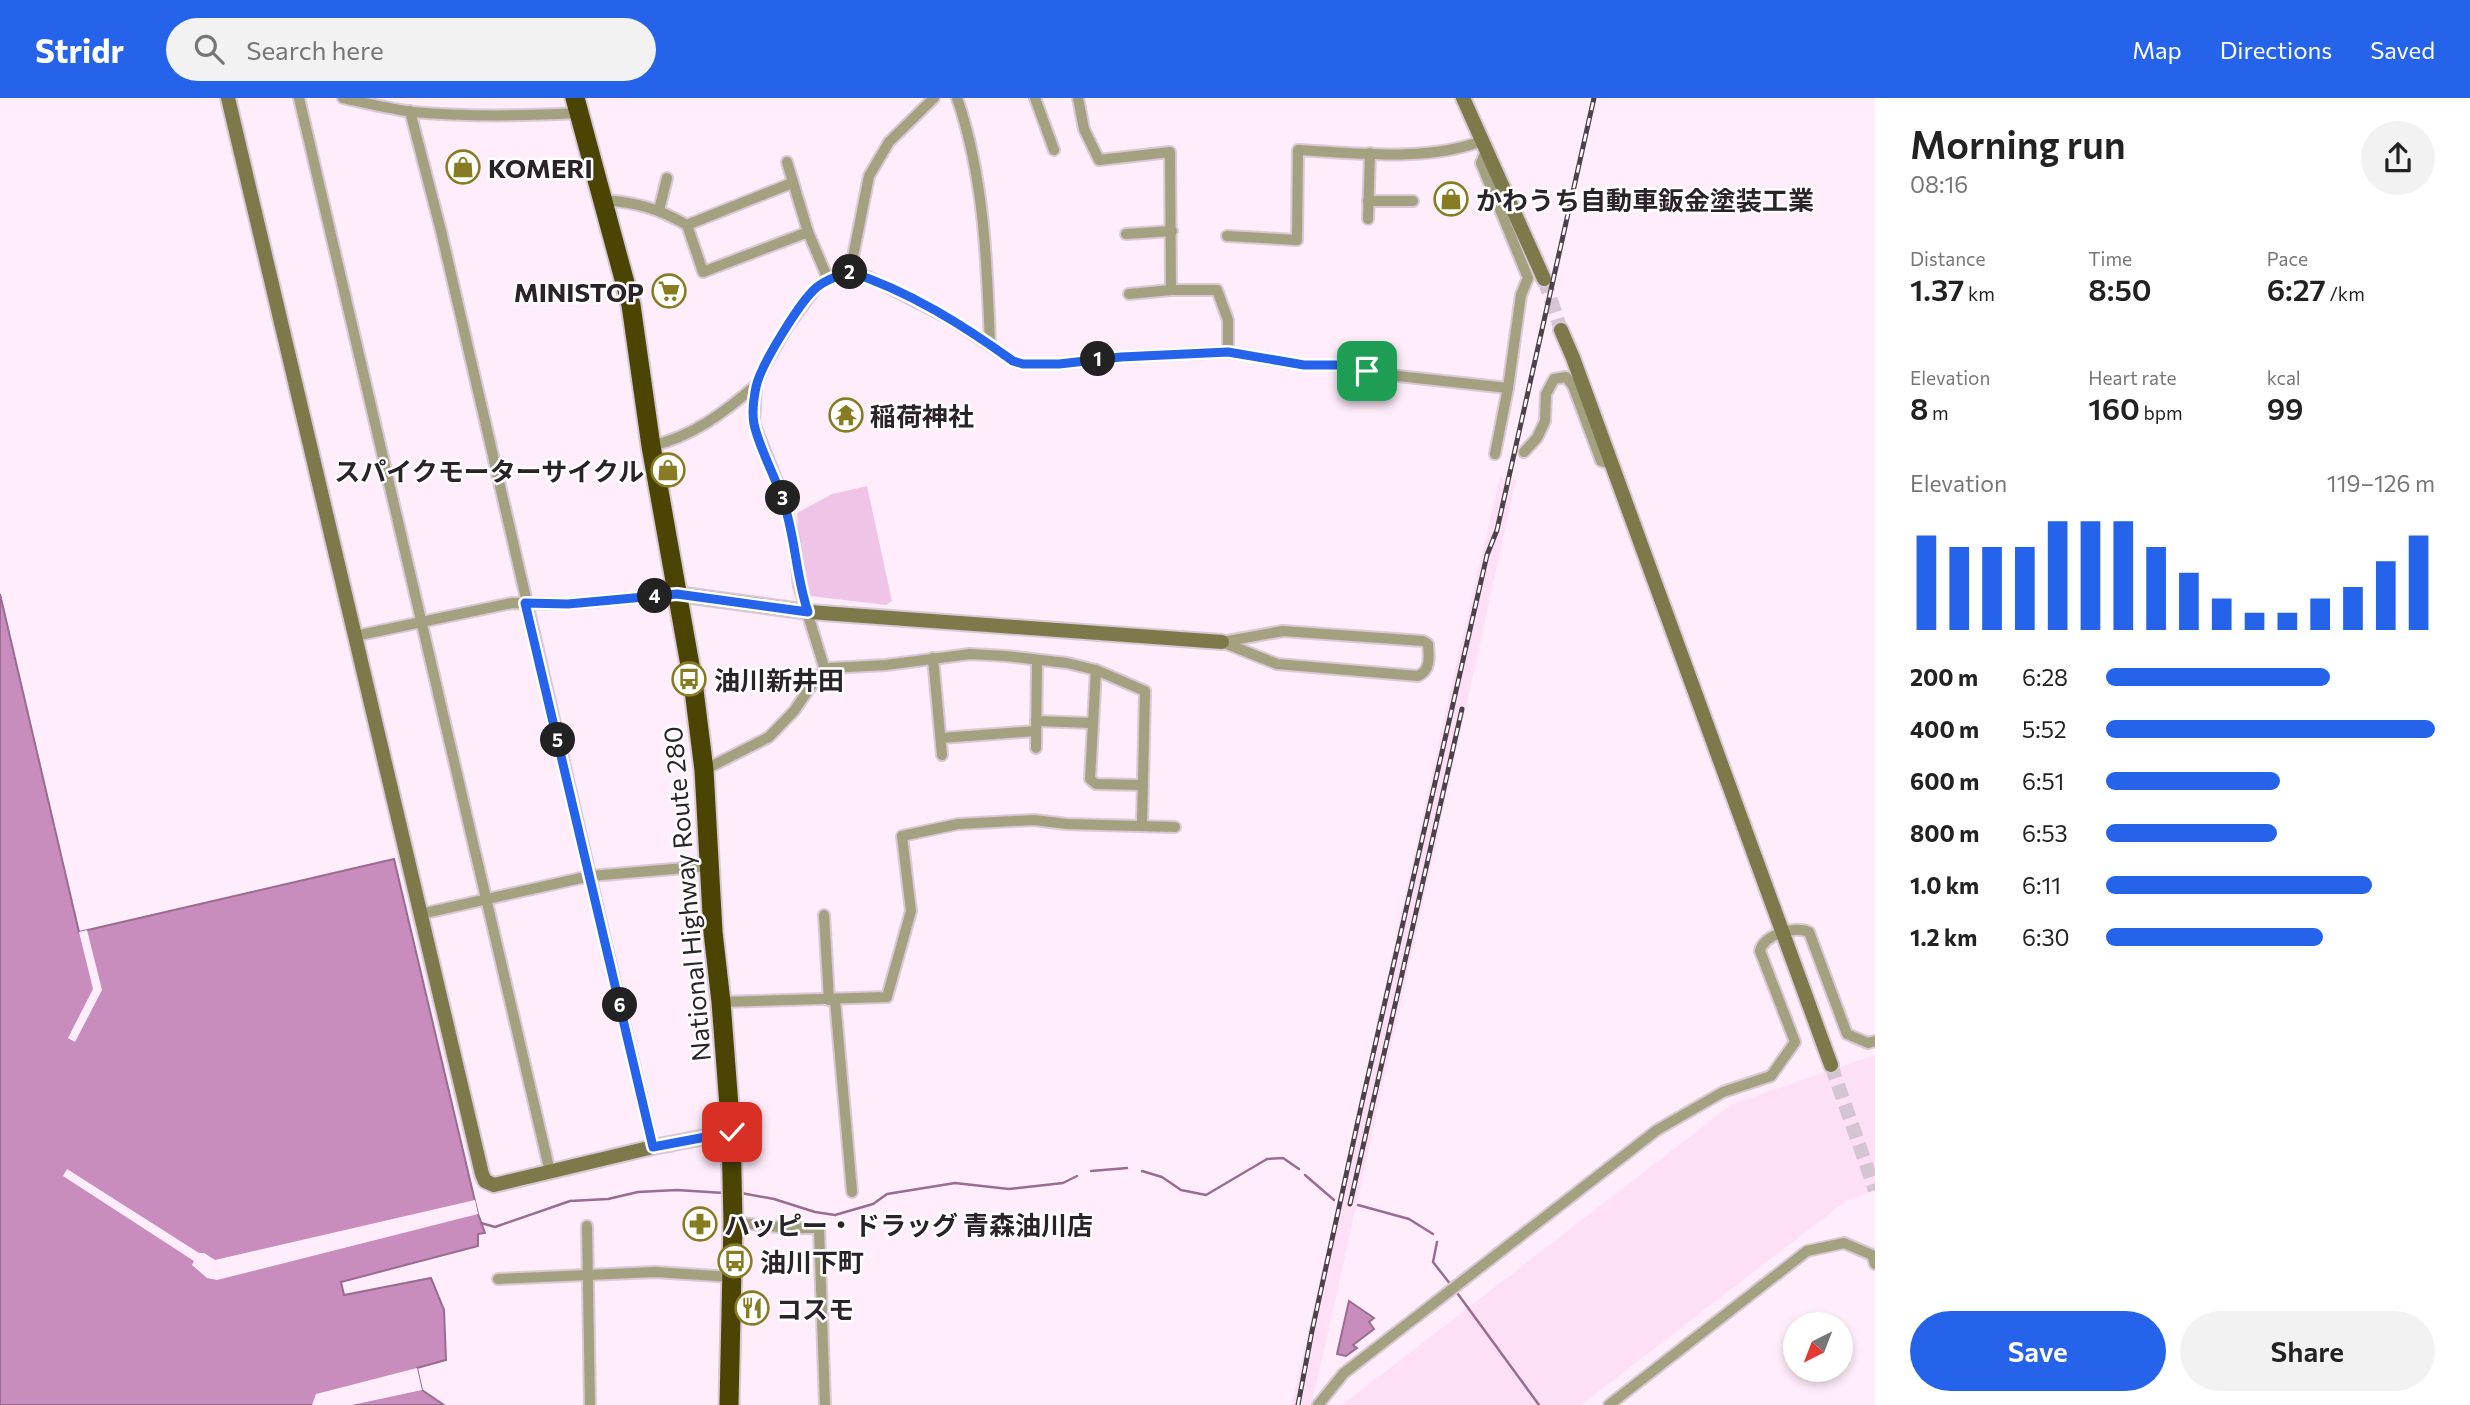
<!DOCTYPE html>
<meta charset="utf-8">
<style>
body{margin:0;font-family:Commissioner,"Noto Sans JP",sans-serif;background:#f2f2f2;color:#222;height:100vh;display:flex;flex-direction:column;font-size:26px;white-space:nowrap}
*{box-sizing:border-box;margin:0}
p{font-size:23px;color:#767676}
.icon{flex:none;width:38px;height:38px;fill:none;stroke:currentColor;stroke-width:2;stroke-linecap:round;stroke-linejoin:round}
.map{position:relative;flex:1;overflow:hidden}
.drawer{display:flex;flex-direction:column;background:#fff;width:595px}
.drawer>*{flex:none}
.needle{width:46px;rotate:222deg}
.controls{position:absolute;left:1783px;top:1214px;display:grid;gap:14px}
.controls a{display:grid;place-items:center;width:70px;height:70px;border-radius:50%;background:#fff;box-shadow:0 4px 10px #0003;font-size:35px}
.pin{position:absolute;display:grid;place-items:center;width:60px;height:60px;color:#fff;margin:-30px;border-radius:14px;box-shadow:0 4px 10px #0006}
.km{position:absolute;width:35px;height:35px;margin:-18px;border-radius:50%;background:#222;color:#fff;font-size:19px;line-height:35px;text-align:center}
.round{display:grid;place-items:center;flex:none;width:74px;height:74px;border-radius:37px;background:#f2f2f2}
.head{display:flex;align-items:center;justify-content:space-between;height:119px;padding:0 35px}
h1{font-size:38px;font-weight:600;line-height:52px}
.stats{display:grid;grid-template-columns:repeat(3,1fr);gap:10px;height:119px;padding:7px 35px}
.stats div{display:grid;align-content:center}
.stats b{font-size:30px;font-weight:600}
.stats small{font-size:19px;font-weight:400}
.stats p{font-size:19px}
.chart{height:196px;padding:14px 35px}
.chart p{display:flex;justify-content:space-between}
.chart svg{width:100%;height:126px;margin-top:7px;stroke:#2563eb;stroke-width:6}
.action{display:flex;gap:14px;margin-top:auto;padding:14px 35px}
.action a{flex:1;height:80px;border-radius:42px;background:#2563eb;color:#fff;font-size:28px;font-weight:600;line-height:80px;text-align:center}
.action a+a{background:#f2f2f2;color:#222}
ul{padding:0 35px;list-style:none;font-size:23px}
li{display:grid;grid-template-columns:112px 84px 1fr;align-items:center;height:52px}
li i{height:18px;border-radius:9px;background:#2563eb}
header{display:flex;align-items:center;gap:42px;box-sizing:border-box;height:98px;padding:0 35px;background:#2563eb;color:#fff}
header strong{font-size:33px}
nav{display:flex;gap:38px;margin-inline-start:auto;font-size:24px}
.search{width:490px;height:63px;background:#f2f2f2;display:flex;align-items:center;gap:18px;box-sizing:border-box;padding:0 24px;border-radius:38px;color:#767676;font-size:26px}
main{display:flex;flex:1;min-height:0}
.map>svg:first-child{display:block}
.built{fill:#fde0f6}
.green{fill:#efc4e6}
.water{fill:#c88cbd;stroke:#996c91;stroke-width:2}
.pier{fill:#ffedfb}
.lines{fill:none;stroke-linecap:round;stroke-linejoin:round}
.stream{stroke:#996c91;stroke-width:2.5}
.secondary-tunnel{stroke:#d5c4d1;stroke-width:14;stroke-dasharray:14 7;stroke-linecap:butt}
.street-casing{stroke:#d9c8d5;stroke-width:14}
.secondary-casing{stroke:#d9c8d5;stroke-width:18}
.highway-casing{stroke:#d9c8d5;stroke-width:23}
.street{stroke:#a4a181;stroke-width:10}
.secondary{stroke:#7e794a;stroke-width:14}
.highway{stroke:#4b4403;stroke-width:19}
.rail-casing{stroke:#4d414a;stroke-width:5}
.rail{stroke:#fff;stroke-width:2.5;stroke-dasharray:8;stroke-linecap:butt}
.route-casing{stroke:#fff;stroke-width:14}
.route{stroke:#2563eb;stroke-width:9}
.labels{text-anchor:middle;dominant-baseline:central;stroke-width:5;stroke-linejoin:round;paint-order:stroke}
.poi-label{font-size:26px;font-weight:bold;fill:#2c222a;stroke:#fff;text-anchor:start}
.street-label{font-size:26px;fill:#2c222a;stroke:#fff}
</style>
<header>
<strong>Stridr</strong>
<div class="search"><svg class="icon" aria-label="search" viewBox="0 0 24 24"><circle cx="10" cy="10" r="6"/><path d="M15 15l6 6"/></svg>Search here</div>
<nav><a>Map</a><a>Directions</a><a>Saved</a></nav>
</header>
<main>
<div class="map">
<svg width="1875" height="1307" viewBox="0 0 1875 1307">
<rect width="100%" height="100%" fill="#ffedfb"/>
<g class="built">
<path d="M1500 379 1516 382 1330 1226 1311 1307H1292L1462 541Z"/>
<path d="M1875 957V1092L1846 1103 1581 1307H1342L1732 1006Z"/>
</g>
<path class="green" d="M867 388 892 503 886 507 810 498 801 464 797 415 832 396Z"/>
<g class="water">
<path d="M0 496 79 834 394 761 478 1116 485 1135 478 1136V1148L341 1184 344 1197 431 1180 444 1212 446 1262 417 1270 422 1292 444 1307H0Z"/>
<path d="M1349 1203 1374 1220 1369 1224 1374 1231 1353 1247 1357 1250 1346 1258 1337 1256Z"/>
</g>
<g class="pier">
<path d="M87 832 102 892 75 944 68 940 93 891 79 834Z"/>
<path d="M67 1071 199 1155H204L215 1162 475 1102 478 1116 217 1182 207 1180 192 1167 194 1163 63 1078Z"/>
<path d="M417 1270 422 1292 352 1307H312L316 1296Z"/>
</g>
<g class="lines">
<g class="stream">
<path d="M1091 1073 1127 1070"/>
<path d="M1142 1073 1162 1079 1181 1092 1206 1097 1267 1061 1283 1060 1299 1071"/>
<path d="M1305 1077 1334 1102"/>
<path d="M741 1095 774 1101 815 1114 835 1117 873 1106 887 1096 955 1085 1009 1091 1063 1085 1077 1078"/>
<path d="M1358 1107 1409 1121 1433 1136"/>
<path d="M481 1125 495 1129 570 1103 608 1101 638 1094 677 1092 724 1095"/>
<path d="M1437 1144 1433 1164 1451 1187"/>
<path d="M1455 1192 1539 1307"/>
</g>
<g class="secondary-tunnel">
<path d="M1544 181 1561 232"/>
<path d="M1831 967 1875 1092"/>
</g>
<defs>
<g id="street">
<path d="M299 0 550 1074"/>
<path d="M343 0C366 5 390 11 413 14 468 19 522 18 577 15"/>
<path d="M957 0C984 78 987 164 990 246"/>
<path d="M1035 0 1054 52"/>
<path d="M1078 0 1084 31 1099 62 1170 54 1171 192"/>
<path d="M410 13 441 133 653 1049"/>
<path d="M1486 53 1481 65 1528 180 1521 197 1508 290 1495 356"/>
<path d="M787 64 808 134"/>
<path d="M604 102C638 105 657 110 687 127L703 174 808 134 828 181"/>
<path d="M1368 103H1413"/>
<path d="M659 112 667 80"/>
<path d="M1368 121 1370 55"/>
<path d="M687 127 792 85"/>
<path d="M1126 136 1172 133"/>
<path d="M1227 138 1297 142 1298 52C1358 55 1425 64 1482 43"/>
<path d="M850 174 869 78 889 44 934 0"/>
<path d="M1129 196 1171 192H1217L1228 222V254"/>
<path d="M651 348C692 339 725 314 756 287"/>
<path d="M1524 354 1537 340 1545 323 1546 296 1554 281 1566 279 1573 288 1601 363 1611 366"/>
<path d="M1283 533 1423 543 1428 546C1429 559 1431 572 1418 578L1277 566 1222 544Z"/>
<path d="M355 538 512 505 568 506 677 496"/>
<path d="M933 560 942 657"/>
<path d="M825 572 799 488 794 440 782 396 754 325 756 287 765 267 787 229 815 191 828 181 850 174 868 179 950 221 1013 263 1023 266H1059L1121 259 1228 254 1304 267H1346L1398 278 1508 290"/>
<path d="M1096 572 1090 681 1096 686 1143 687"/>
<path d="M1036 623 1092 625"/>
<path d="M941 640 1036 633"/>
<path d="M1036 650 1037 562"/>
<path d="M704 672 769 639 794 613 818 578 830 570 886 567 970 556 1006 558 1067 565 1096 572 1145 593 1142 726"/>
<path d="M421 816 590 778 709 768"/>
<path d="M824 817 829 902"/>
<path d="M835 902 852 1094"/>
<path d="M721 904 887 899 911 813 902 738 958 726 1034 722 1067 726 1175 729"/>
<path d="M733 1124 787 1130H819L825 1307"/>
<path d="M587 1128 590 1307"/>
<path d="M498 1181 655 1174 732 1179"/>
<path d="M1318 1307 1344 1275 1657 1032 1723 994 1771 978 1795 944 1760 853C1763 837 1795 827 1809 834L1847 936 1868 945 1875 943"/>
<path d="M1609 1307 1807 1153 1844 1145 1872 1157 1875 1166"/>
</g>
<g id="secondary">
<path d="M228 0 482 1076 485 1083 494 1087 653 1049 731 1034"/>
<path d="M1463 0 1544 181"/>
<path d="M1561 232 1573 260 1831 967"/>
<path d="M677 496 809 514 1222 544"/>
</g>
<path id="highway" d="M575 0 631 207 651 348 693 584 704 672 713 834 721 904 731 1034 733 1124 729 1307"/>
</defs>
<use href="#street" class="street-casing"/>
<use href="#secondary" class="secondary-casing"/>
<use href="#highway" class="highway-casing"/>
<use href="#street" class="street"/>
<use href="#secondary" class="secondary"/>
<use href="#highway" class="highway"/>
<defs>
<g id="rail">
<path d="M1350 1106 1462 611"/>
<path d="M1298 1307 1312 1233 1361 1009 1487 457 1497 432 1594 0"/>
</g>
</defs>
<use href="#rail" class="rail-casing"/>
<use href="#rail" class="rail"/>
</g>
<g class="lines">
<defs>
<path id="route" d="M732 1034 653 1049 525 505 568 506 677 496 808 514C797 482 796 449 787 416 780 386 760 354 754 326 752 316 754 299 756 289 760 268 801 202 817 189 827 181 838 178 850 174 909 193 963 227 1013 263L1023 266H1059L1121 259 1228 254 1304 267H1346L1367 273"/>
</defs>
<use href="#route" class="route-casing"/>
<use href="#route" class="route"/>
</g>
<defs>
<symbol id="shop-ring" viewBox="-11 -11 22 22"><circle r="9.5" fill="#fff" stroke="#877c22" stroke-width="1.5"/><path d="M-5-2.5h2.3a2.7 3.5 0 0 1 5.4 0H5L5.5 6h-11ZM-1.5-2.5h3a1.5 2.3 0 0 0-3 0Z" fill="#877c22"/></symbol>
<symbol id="supermarket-ring" viewBox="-11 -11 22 22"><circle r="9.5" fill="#fff" stroke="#877c22" stroke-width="1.5"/><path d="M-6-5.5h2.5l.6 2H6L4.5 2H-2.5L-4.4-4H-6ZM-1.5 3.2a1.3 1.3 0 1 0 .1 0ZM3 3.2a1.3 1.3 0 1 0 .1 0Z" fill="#877c22"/></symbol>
<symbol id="temple-ring" viewBox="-11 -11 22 22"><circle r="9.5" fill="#fff" stroke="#877c22" stroke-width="1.5"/><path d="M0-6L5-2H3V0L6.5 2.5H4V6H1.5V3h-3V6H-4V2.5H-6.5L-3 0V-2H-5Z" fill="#877c22"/></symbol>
<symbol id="bus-ring" viewBox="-11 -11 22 22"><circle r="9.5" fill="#fff" stroke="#877c22" stroke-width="1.5"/><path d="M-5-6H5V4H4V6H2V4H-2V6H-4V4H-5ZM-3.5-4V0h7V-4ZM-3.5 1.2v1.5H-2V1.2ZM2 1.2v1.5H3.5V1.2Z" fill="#877c22"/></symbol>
<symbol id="pharmacy-ring" viewBox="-11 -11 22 22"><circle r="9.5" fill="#fff" stroke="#877c22" stroke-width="1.5"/><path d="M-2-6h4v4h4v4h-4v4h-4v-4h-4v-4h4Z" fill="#877c22"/></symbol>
<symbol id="restaurant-ring" viewBox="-11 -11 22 22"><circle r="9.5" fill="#fff" stroke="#877c22" stroke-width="1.5"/><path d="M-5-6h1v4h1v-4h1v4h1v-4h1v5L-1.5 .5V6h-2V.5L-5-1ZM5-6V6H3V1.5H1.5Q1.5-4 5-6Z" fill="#877c22"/></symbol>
</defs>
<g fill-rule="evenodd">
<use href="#shop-ring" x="444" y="50" width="38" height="38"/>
<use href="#shop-ring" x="1432" y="82" width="38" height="38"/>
<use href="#supermarket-ring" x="650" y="174" width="38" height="38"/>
<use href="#temple-ring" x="827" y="298" width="38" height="38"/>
<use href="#shop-ring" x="649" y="353" width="38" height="38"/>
<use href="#bus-ring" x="670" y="562" width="38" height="38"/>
<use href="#pharmacy-ring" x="681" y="1107" width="38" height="38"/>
<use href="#bus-ring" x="716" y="1144" width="38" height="38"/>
<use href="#restaurant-ring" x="733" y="1191" width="38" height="38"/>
</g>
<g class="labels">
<g class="poi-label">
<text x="488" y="69">KOMERI</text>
<text x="1476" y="101">かわうち自動車鈑金塗装工業</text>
<text x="644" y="193" text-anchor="end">MINISTOP</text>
<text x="870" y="317">稲荷神社</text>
<text x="644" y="372" text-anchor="end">スパイクモーターサイクル</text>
<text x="714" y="581">油川新井田</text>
<text x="724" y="1126">ハッピー・ドラッグ 青森油川店</text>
<text x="760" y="1163">油川下町</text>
<text x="776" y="1210">コスモ</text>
</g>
<g class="street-label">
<text transform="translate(686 796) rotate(-95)">National Highway Route 280</text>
</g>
</g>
</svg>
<div class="controls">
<a><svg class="needle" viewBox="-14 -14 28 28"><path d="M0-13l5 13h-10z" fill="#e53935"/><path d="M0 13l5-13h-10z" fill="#767676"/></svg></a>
</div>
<div class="pin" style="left:1367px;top:273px;background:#1e9e55"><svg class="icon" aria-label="arrive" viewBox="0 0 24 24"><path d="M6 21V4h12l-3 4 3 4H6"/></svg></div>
<div class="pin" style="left:732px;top:1034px;background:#d93025"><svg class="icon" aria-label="check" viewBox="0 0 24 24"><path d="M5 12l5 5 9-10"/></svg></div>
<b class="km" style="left:1098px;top:261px">1</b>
<b class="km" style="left:850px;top:174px">2</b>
<b class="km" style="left:783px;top:400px">3</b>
<b class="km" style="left:655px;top:498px">4</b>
<b class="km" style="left:558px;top:642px">5</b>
<b class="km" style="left:620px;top:907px">6</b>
</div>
<section class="drawer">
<div class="head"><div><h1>Morning run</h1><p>08:16</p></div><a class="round"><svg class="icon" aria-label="share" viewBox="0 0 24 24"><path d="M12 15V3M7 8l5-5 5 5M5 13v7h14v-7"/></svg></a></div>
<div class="stats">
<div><p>Distance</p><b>1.37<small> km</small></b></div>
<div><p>Time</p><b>8:50</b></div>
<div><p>Pace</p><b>6:27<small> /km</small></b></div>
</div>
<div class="stats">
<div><p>Elevation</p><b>8<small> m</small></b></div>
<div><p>Heart rate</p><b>160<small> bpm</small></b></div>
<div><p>kcal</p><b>99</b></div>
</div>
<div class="chart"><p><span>Elevation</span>119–126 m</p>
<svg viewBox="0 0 160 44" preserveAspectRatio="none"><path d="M5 44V11M15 44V15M25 44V15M35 44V15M45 44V6M55 44V6M65 44V6M75 44V15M85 44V24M95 44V33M105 44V38M115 44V38M125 44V33M135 44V29M145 44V20M155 44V11"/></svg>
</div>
<ul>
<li><b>200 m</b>6:28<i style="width:68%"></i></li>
<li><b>400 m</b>5:52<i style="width:100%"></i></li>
<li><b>600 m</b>6:51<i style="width:53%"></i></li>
<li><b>800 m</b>6:53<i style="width:52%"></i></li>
<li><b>1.0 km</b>6:11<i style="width:81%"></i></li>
<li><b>1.2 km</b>6:30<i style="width:66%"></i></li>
</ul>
<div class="action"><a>Save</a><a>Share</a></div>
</section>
</main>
